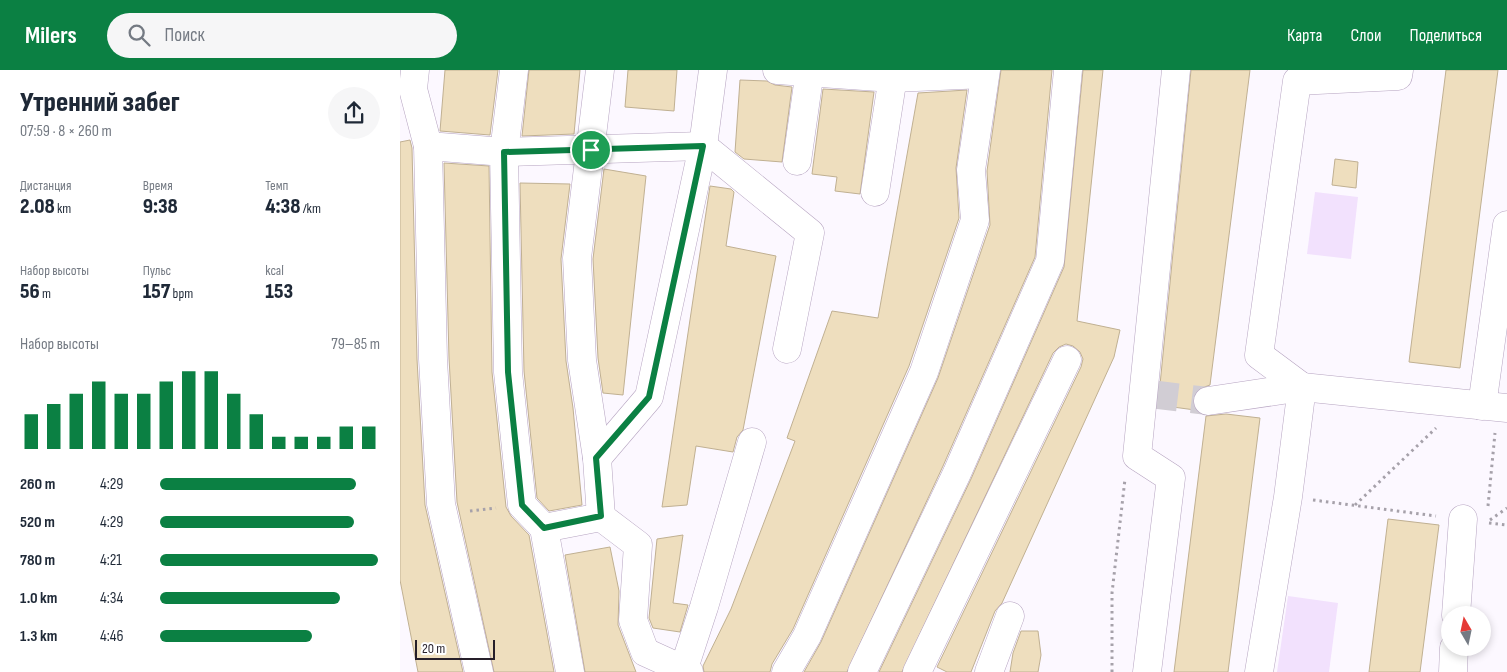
<!DOCTYPE html>
<html lang="ru">
<meta charset="utf-8">
<style>
body{margin:0;font-family:"Sofia Sans Condensed",sans-serif;background:#f6f6f7;color:#1f2937;height:100vh;display:flex;flex-direction:column;font-size:19px;white-space:nowrap}
*{box-sizing:border-box;margin:0}
p{font-size:16px;color:#747a83}
.icon{flex:none;width:28px;height:28px;fill:none;stroke:currentColor;stroke-width:2;stroke-linecap:round;stroke-linejoin:round}
.map{position:relative;flex:1;overflow:hidden}
.details{display:flex;flex-direction:column;background:#fff;width:400px}
.details>*{flex:none}
.needle{width:32px;rotate:351deg}
.controls{position:absolute;left:1041px;top:536px;display:grid;gap:10px}
.controls a{display:grid;place-items:center;width:50px;height:50px;border-radius:50%;background:#fff;box-shadow:0 2px 8px #0003;font-size:25px}
.scale{position:absolute;left:15px;bottom:12px;width:80px;box-sizing:border-box;padding-left:5px;border:2px solid #261f2a;border-top:0;font-size:14px;line-height:18px;white-space:nowrap;color:#261f2a;-webkit-text-stroke:4px #fff;paint-order:stroke}
.pin{position:absolute;display:grid;place-items:center;width:42px;height:42px;color:#fff;margin:-21px;border:2px solid #fff;border-radius:50%;box-shadow:0 1px 5px #0007}
.round{display:grid;place-items:center;flex:none;width:52px;height:52px;border-radius:26px;background:#f6f6f7}
.headline{display:flex;align-items:center;justify-content:space-between;height:85px;padding:0 20px}
h1{font-size:28px;font-weight:800;line-height:38px}
.stats{display:grid;grid-template-columns:repeat(3,1fr);gap:8px;height:85px;padding:5px 20px}
.stats div{display:grid;align-content:center}
.stats b{font-size:21px;font-weight:800}
.stats small{font-size:14px;font-weight:400}
.stats p{font-size:14px}
.chart{height:140px;padding:10px 20px}
.chart p{display:flex;justify-content:space-between}
.chart svg{width:100%;height:90px;margin-top:5px;stroke:#0b8043;stroke-width:6}
ul{padding:0 20px;list-style:none;font-size:16px}
li{display:grid;grid-template-columns:80px 60px 1fr;align-items:center;height:38px}
li i{height:12px;border-radius:6px;background:#0b8043}
header{display:flex;align-items:center;gap:30px;box-sizing:border-box;height:70px;padding:0 25px;background:#0b8043;color:#fff}
header strong{font-size:24px}
nav{display:flex;gap:28px;margin-inline-start:auto;font-size:18px}
.search{width:350px;height:45px;background:#f6f6f7;display:flex;align-items:center;gap:12px;box-sizing:border-box;padding:0 18px;border-radius:28px;color:#747a83;font-size:19px}
main{display:flex;flex:1;min-height:0}
.map>svg:first-child{display:block}
.green{fill:#f2e1fd}
.building{fill:#eedebe;stroke:#c0b092}
.lines{fill:none;stroke-linecap:round;stroke-linejoin:round}
.minor-tunnel{stroke:#d1cdd4;stroke-width:28;stroke-dasharray:28 14;stroke-linecap:butt}
.minor-casing{stroke:#b6a4c1;stroke-width:29}
.path{stroke:#a6a1aa;stroke-width:3;stroke-dasharray:2.5 4;stroke-linecap:butt}
.minor{stroke:#fff;stroke-width:28}
.route-casing{stroke:#fff;stroke-width:10}
.route{stroke:#0b8043;stroke-width:6}
</style>
<header>
<strong>Milers</strong>
<div class="search"><svg class="icon" aria-label="search" viewBox="0 0 24 24"><circle cx="10" cy="10" r="6"/><path d="M15 15l6 6"/></svg>Поиск</div>
<nav><a>Карта</a><a>Слои</a><a>Поделиться</a></nav>
</header>
<main>
<section class="details">
<div class="headline"><div><h1>Утренний забег</h1><p>07:59 · 8 × 260 m</p></div><a class="round"><svg class="icon" aria-label="share" viewBox="0 0 24 24"><path d="M12 15V3M7 8l5-5 5 5M5 13v7h14v-7"/></svg></a></div>
<div class="stats">
<div><p>Дистанция</p><b>2.08<small> km</small></b></div>
<div><p>Время</p><b>9:38</b></div>
<div><p>Темп</p><b>4:38<small> /km</small></b></div>
</div>
<div class="stats">
<div><p>Набор высоты</p><b>56<small> m</small></b></div>
<div><p>Пульс</p><b>157<small> bpm</small></b></div>
<div><p>kcal</p><b>153</b></div>
</div>
<div class="chart"><p><span>Набор высоты</span>79–85 m</p>
<svg viewBox="0 0 160 44" preserveAspectRatio="none"><path d="M5 44V27M15 44V22M25 44V17M35 44V11M45 44V17M55 44V17M65 44V11M75 44V6M85 44V6M95 44V17M105 44V27M115 44V38M125 44V38M135 44V38M145 44V33M155 44V33"/></svg>
</div>
<ul>
<li><b>260 m</b>4:29<i style="width:89%"></i></li>
<li><b>520 m</b>4:29<i style="width:88%"></i></li>
<li><b>780 m</b>4:21<i style="width:99%"></i></li>
<li><b>1.0 km</b>4:34<i style="width:82%"></i></li>
<li><b>1.3 km</b>4:46<i style="width:69%"></i></li>
</ul>
</section>
<div class="map">
<svg width="1107" height="602" viewBox="0 0 1107 602">
<rect width="100%" height="100%" fill="#fcf8ff"/>
<g class="green">
<path d="M915 122 958 127 951 189 907 184Z"/>
<path d="M888 526 938 533 929 602H877Z"/>
</g>
<g class="building">
<path d="M45 0H98L90 65 40 61Z"/>
<path d="M129 0H180L174 64 122 66Z"/>
<path d="M228 0H277L274 41 225 37Z"/>
<path d="M601 0H652L635 187 543 396 447 602H404L421 572 538 308 590 155 587 101Z"/>
<path d="M683 0H703L677 251 720 260 714 287 602 533 595 541 571 602H547L537 597 681 297 683 289 680 282 673 276 666 274 659 277 653 283 502 602H479L571 409 664 197Z"/>
<path d="M791 0H850L810 315 799 319 794 325 793 333 795 340 758 335Z"/>
<path d="M1046 0H1098L1060 298 1009 292Z"/>
<path d="M340 10 367 11 375 15 392 17 382 92 344 89 335 82Z"/>
<path d="M423 19 474 22 460 124 435 121 437 107 412 104Z"/>
<path d="M567 20 556 98 559 148 509 296 393 559 372 594 370 602H304L303 596 331 539 395 371 387 368 432 241 478 248 518 23Z"/>
<path d="M10 70 12 78 17 289 25 435 63 602H18L0 510V72Z"/>
<path d="M935 89 958 92 956 118 932 115Z"/>
<path d="M44 93 89 96 92 302 106 437 111 446 129 465 154 602H94L57 432 49 288Z"/>
<path d="M204 99 246 106 223 325 203 323 198 288 193 189Z"/>
<path d="M120 113 170 114 161 189 166 291 173 338 182 435 149 441 137 428 124 301Z"/>
<path d="M310 116 331 119 334 122 326 176 376 186 343 360 337 367 333 382 296 376 287 435 262 437Z"/>
<path d="M826 344 860 348 828 602H774L806 346Z"/>
<path d="M988 449 1039 455 1020 602H969Z"/>
<path d="M283 465 273 533 288 535 280 562 253 558 249 548 257 469Z"/>
<path d="M210 477 219 521 218 555 236 602H185L165 485Z"/>
<path d="M621 561H638L641 585 638 602H610L613 583Z"/>
</g>
<g class="lines">
<path class="minor-tunnel" d="M750 324 808 331"/>
<defs>
<g id="minor">
<path d="M15 0 13 19 28 76 33 289 41 434 79 602"/>
<path d="M114 0 104 82 108 302 122 435 144 458 170 602"/>
<path d="M200 0 177 188 182 290 197 388 201 447"/>
<path d="M377 0 493 8 585 4"/>
<path d="M28 76 104 82 303 76 410 163 387 279"/>
<path d="M397 91 410 0"/>
<path d="M475 122 494 0"/>
<path d="M808 331 902 317 1107 338"/>
<path d="M1082 336 1107 155"/>
<path d="M197 388 249 327 303 76 313 0"/>
<path d="M144 458 201 447 238 475 233 550 245 582 289 602"/>
<path d="M1056 545 1063 449"/>
<path d="M284 598 304 537 352 372"/>
<path d="M386 602 407 566 524 302 575 150 571 100 586 0"/>
<path d="M462 602 557 403 650 191 668 0"/>
<path d="M517 602 667 290"/>
<path d="M589 602 610 546"/>
<path d="M747 602 771 408 737 386 776 0"/>
<path d="M859 602 888 427 902 317 859 285 897 11 998 6 999 0"/>
<path d="M1053 602 1054 578"/>
</g>
</defs>
<use href="#minor" class="minor-casing"/>
<g class="path">
<path d="M913 430 1036 446"/>
<path d="M955 435 1036 358"/>
<path d="M1088 436 1095 363"/>
<path d="M70 441 96 438"/>
<path d="M1090 450 1107 438"/>
<path d="M1089 453 1107 455"/>
<path d="M712 602V523L725 409"/>
</g>
<use href="#minor" class="minor"/>
</g>
<g class="lines">
<defs>
<path id="route" d="M303 76 249 327 196 388 201 446 144 458 122 435 108 302 104 82Z"/>
</defs>
<use href="#route" class="route-casing"/>
<use href="#route" class="route"/>
</g>
</svg>
<div class="controls">
<a><svg class="needle" viewBox="-14 -14 28 28"><path d="M0-13l5 13h-10z" fill="#e53935"/><path d="M0 13l5-13h-10z" fill="#747a83"/></svg></a>
</div>
<div class="scale">20 m</div>
<div class="pin" style="left:191px;top:80px;background:#1e9e55"><svg class="icon" aria-label="arrive" viewBox="0 0 24 24"><path d="M6 21V4h12l-3 4 3 4H6"/></svg></div>
</div>
</main>
